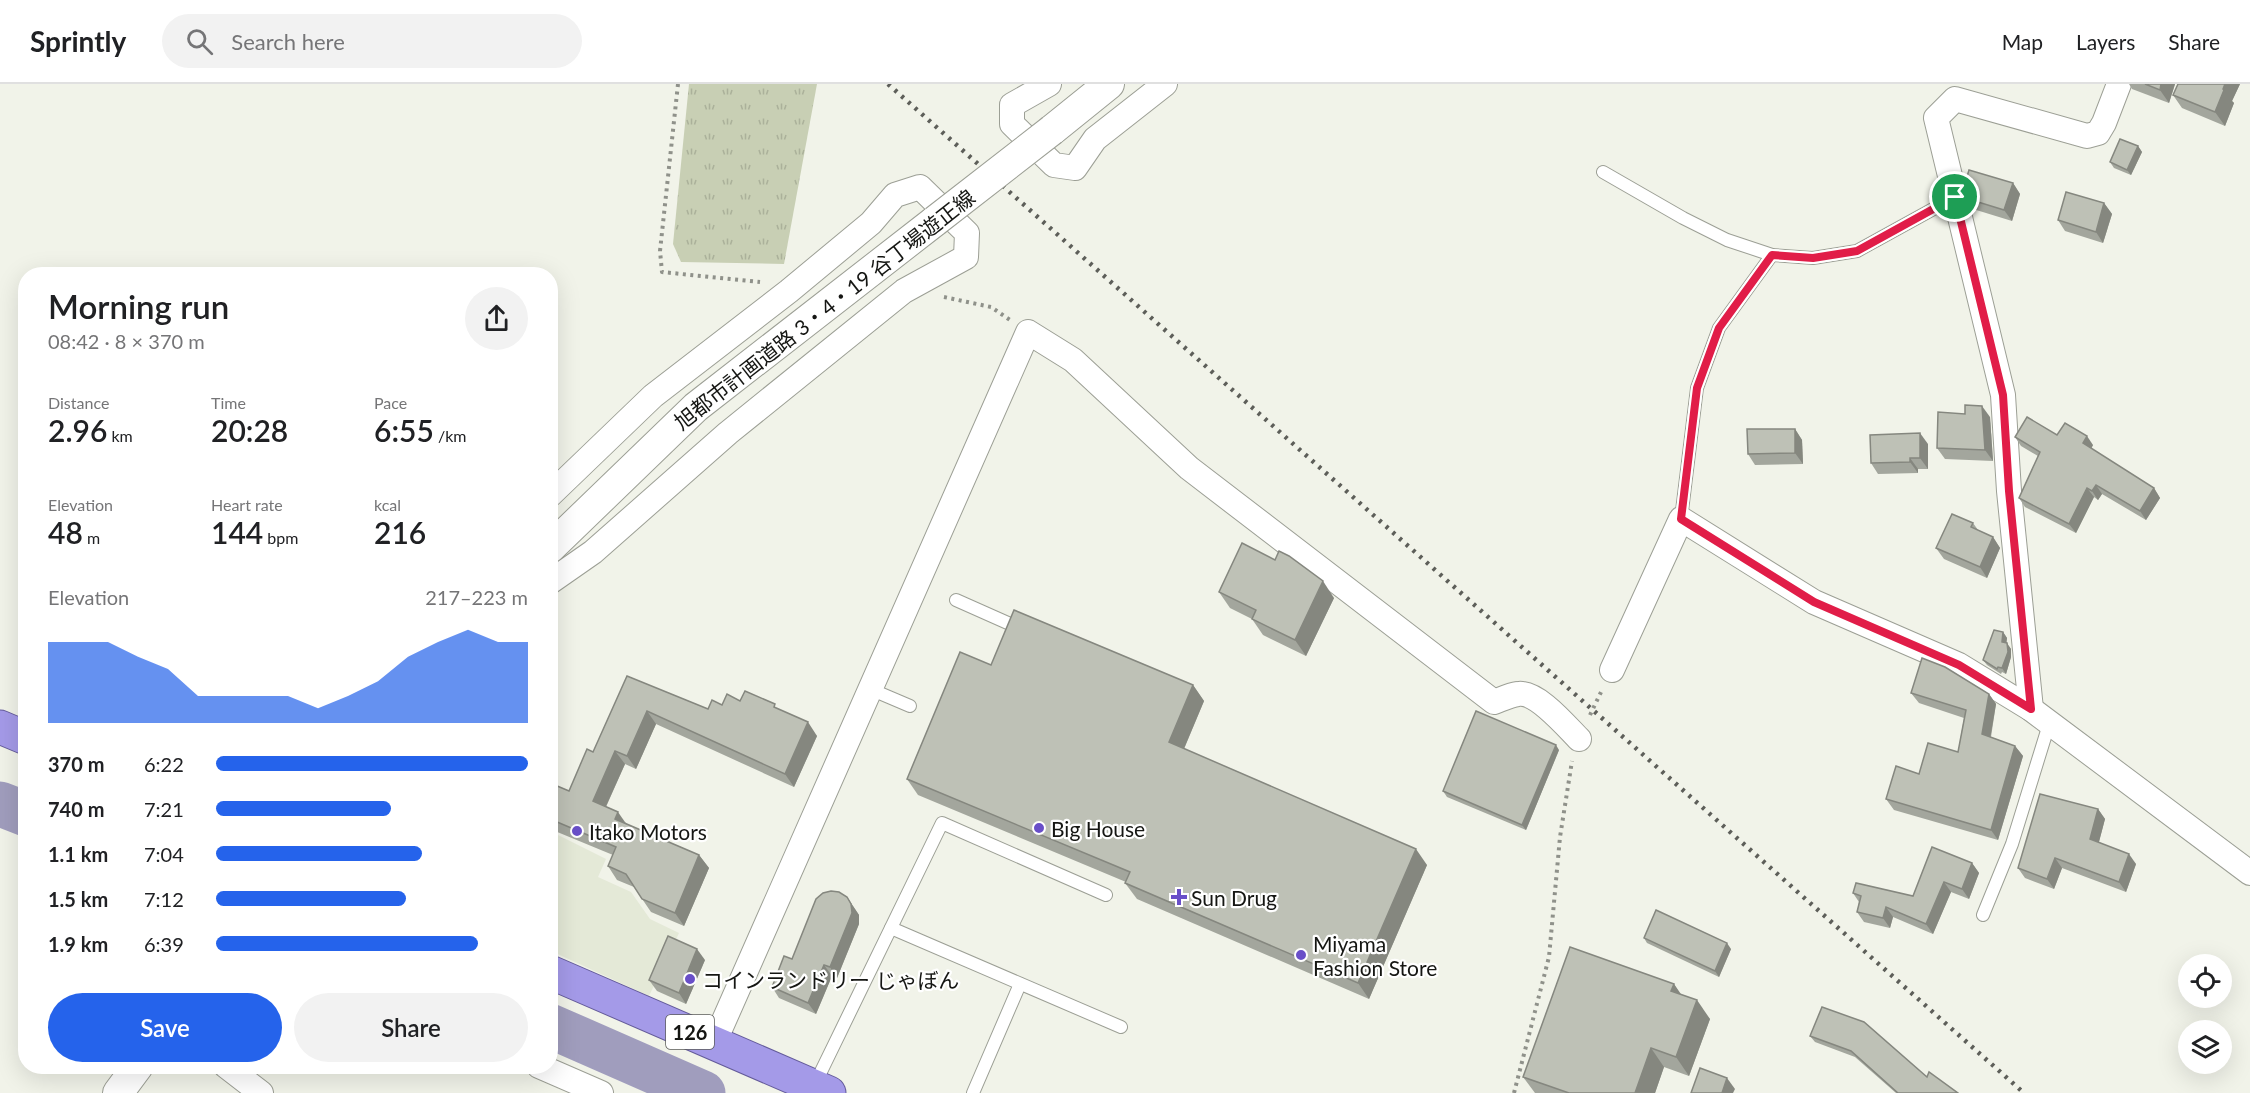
<!DOCTYPE html>
<meta charset="utf-8">
<style>
body{margin:0;font-family:Lato,"Noto Sans JP",sans-serif;background:#f2f2f2;color:#202124;height:100vh;display:flex;flex-direction:column;font-size:22px;white-space:nowrap}
*{box-sizing:border-box;margin:0}
p{font-size:20px;color:#757577}
.icon{flex:none;width:33px;height:33px;fill:none;stroke:currentColor;stroke-width:2;stroke-linecap:round;stroke-linejoin:round}
.map{position:relative;flex:1;overflow:hidden}
.drawer{position:absolute;left:18px;top:183px;width:540px;height:807px;display:flex;flex-direction:column;background:#fff;border-radius:24px;box-shadow:0 6px 24px #0002}
.drawer>*{flex:none}
.buttons{position:absolute;left:2178px;top:870px;display:grid;gap:12px}
.buttons a{display:grid;place-items:center;width:54px;height:54px;border-radius:50%;background:#fff;box-shadow:0 6px 24px #0002;font-size:30px}
.pin{position:absolute;display:grid;place-items:center;width:51px;height:51px;color:#fff;margin:-26px;border:3px solid #fff;border-radius:50%;box-shadow:0 2px 6px #0007}
.round{display:grid;place-items:center;flex:none;width:63px;height:63px;border-radius:32px;background:#f2f2f2}
.summary{display:flex;align-items:center;justify-content:space-between;height:102px;padding:0 30px}
h1{font-size:33px;font-weight:600;line-height:45px}
.metrics{display:grid;grid-template-columns:repeat(3,1fr);gap:9px;height:102px;padding:6px 30px}
.metrics div{display:grid;align-content:center}
.metrics b{font-size:30px;font-weight:600}
.metrics small{font-size:16px;font-weight:400}
.metrics p{font-size:16px}
.chart{height:168px;padding:12px 30px}
.chart p{display:flex;justify-content:space-between}
.chart svg{width:100%;height:108px;margin-top:6px;fill:#2563eb;opacity:.7}
.cta{display:flex;gap:12px;margin-top:auto;padding:12px 30px}
.cta a{flex:1;height:69px;border-radius:36px;background:#2563eb;color:#fff;font-size:24px;font-weight:600;line-height:69px;text-align:center}
.cta a+a{background:#f2f2f2;color:#202124}
ul{padding:0 30px;list-style:none;font-size:20px}
li{display:grid;grid-template-columns:96px 72px 1fr;align-items:center;height:45px}
li i{height:15px;border-radius:8px;background:#2563eb}
header{display:flex;align-items:center;gap:36px;box-sizing:border-box;height:84px;padding:0 30px;background:#fff;border-bottom:2px solid #e0e0e0}
header strong{font-size:28px}
nav{display:flex;gap:33px;margin-inline-start:auto;font-size:21px}
.search{width:420px;height:54px;background:#f2f2f2;display:flex;align-items:center;gap:15px;box-sizing:border-box;padding:0 21px;border-radius:33px;color:#757577;font-size:22px}
.map>svg:first-child{display:block}
.built{fill:#e4e9d7}
.grass{fill:url(#grass-tufts)}
.lines{fill:none;stroke-linecap:round;stroke-linejoin:round}
.river{stroke:#a09dbd;stroke-width:45}
.service-casing{stroke:#9c9f95;stroke-width:14}
.minor-casing{stroke:#9c9f95;stroke-width:26}
.tertiary-casing{stroke:#9c9f95;stroke-width:32}
.trunk-casing{stroke:#645b9a;stroke-width:35}
.path{stroke:#8f918a;stroke-width:4;stroke-dasharray:3 4.5;stroke-linecap:butt}
.service{stroke:#fff;stroke-width:12}
.minor{stroke:#fff;stroke-width:24}
.tertiary{stroke:#fff;stroke-width:30}
.trunk{stroke:#a49ae8;stroke-width:33}
.rail{stroke:#5d5e59;stroke-width:4.5;stroke-dasharray:3 6;stroke-linecap:butt}
.tertiary-bridge-casing{stroke:#9c9f95;stroke-width:32;stroke-linecap:butt}
.tertiary-bridge{stroke:#fff;stroke-width:30}
.wall{fill:#a3a69d}
.shaded-wall{fill:#85877f}
.building{fill:#bec1b6;stroke:#85877f;stroke-width:1.5}
.route-casing{stroke:#fff;stroke-width:12}
.route{stroke:#e11d48;stroke-width:8}
.poi-dot{fill:#694fc8;stroke:#fff;stroke-width:2}
.labels{text-anchor:middle;dominant-baseline:central;stroke-width:4.5;stroke-linejoin:round;paint-order:stroke}
.shield{fill:#fff;stroke:#5b5c5a;stroke-width:1.5}
.shield-label{font-size:20px;font-weight:bold;fill:#151613}
.street-label{font-size:21px;fill:#151613;stroke:#fff}
.poi-label{font-size:21px;fill:#151613;stroke:#fff;text-anchor:start}
</style>
<header>
<strong>Sprintly</strong>
<div class="search"><svg class="icon" aria-label="search" viewBox="0 0 24 24"><circle cx="10" cy="10" r="6"/><path d="M15 15l6 6"/></svg>Search here</div>
<nav><a>Map</a><a>Layers</a><a>Share</a></nav>
</header>
<div class="map">
<svg width="2250" height="1009" viewBox="0 0 2250 1009">
<defs>
<pattern id="grass-tufts" width="24" height="20" patternUnits="userSpaceOnUse" patternTransform="scale(1.5)"><rect width="24" height="20" fill="#c8cfb4"/><path d="M3 7l-1-3M5 7V3M7 7l1-3M15 17l-1-3M17 17v-4M19 17l1-3" fill="none" stroke="#abb19a"/></pattern>
</defs>
<rect width="100%" height="100%" fill="#f1f3e9"/>
<path class="built" d="M550 747 606 775 598 793 631 808 650 835 679 849 649 912 551 867Z"/>
<path class="grass" d="M689 0H817L784 180 681 178 673 160Z"/>
<g class="lines">
<g class="river">
<path d="M0 720 26 730"/>
<path d="M550 942 703 1009"/>
</g>
<defs>
<g id="service">
<path d="M1603 88 1683 134 1727 156 1772 171 1813 174 1857 167 1955 113"/>
<path d="M1681 435 1697 304 1719 244 1772 171"/>
<path d="M956 516 1010 540"/>
<path d="M870 605 910 622"/>
<path d="M1983 831 2012 760 2050 637"/>
<path d="M891 844 1121 943"/>
<path d="M814 1002 942 739 1106 811"/>
<path d="M973 1009 1020 900"/>
</g>
<g id="minor">
<path d="M1049 0 1012 21V40L1054 81 1075 84 1095 55 1165 0"/>
<path d="M550 411 653 312 789 207 871 139 895 111 920 103 967 149 966 173 904 207 728 349 593 468 550 498"/>
<path d="M1612 586 1681 435 1814 518 1959 581 2031 625 2250 789"/>
<path d="M2031 625 2009 407 2003 311 1936 34 1955 15 2087 52 2098 49 2104 39 2119 0"/>
<path d="M714 959 1028 248 1073 276 1189 384 1494 618C1502 615 1510 611 1518 610 1537 607 1566 642 1579 655"/>
<path d="M226 982 261 1009"/>
<path d="M539 982 601 1009"/>
</g>
<g id="tertiary">
<path d="M1052 46 1109 0"/>
<path d="M550 464 696 323 935 137"/>
<path d="M118 1009 138 982"/>
</g>
<g id="trunk">
<path d="M0 643 26 654"/>
<path d="M550 888 829 1009"/>
</g>
</defs>
<use href="#service" class="service-casing"/>
<use href="#minor" class="minor-casing"/>
<use href="#tertiary" class="tertiary-casing"/>
<use href="#trunk" class="trunk-casing"/>
<g class="path">
<path d="M678 0 660 167 662 188 760 198"/>
<path d="M944 213 991 223 1010 236"/>
<path d="M1590 631 1602 606"/>
<path d="M1514 1009 1549 873 1560 753 1572 677"/>
</g>
<use href="#service" class="service"/>
<use href="#minor" class="minor"/>
<use href="#tertiary" class="tertiary"/>
<use href="#trunk" class="trunk"/>
<path class="rail" d="M888 0 2024 1009"/>
<defs>
<path id="tertiary-bridge" d="M935 137 1052 46"/>
</defs>
<use href="#tertiary-bridge" class="tertiary-bridge-casing"/>
<use href="#tertiary-bridge" class="tertiary-bridge"/>
</g>
<g class="wall">
<path d="M2129 0H2175L2169 19 2132 5Z"/>
<path d="M2178 0H2240L2232 17 2234 19 2225 42 2182 24 2173 11Z"/>
<path d="M2138 62 2142 68 2131 91 2114 84 2110 78Z"/>
<path d="M2013 99 2020 110 2012 137 1973 125 1965 114Z"/>
<path d="M2104 119 2112 130 2103 159 2065 147 2058 136Z"/>
<path d="M1990 333 1993 377 1945 375 1937 364Z"/>
<path d="M1795 345 1802 356 1803 380 1755 381 1748 370Z"/>
<path d="M2057 351 2093 361 2091 365 2154 404 2160 414 2146 436 2102 410 2098 416 2094 413 2076 449 2025 423 2019 414 2038 372 2021 362 2015 353Z"/>
<path d="M1928 360V385H1918V389L1878 390 1871 379Z"/>
<path d="M1973 439 1978 446 1993 453 2000 464 1987 494 1944 475 1936 464Z"/>
<path d="M1219 508 1334 514 1306 572 1263 551 1252 535 1230 524Z"/>
<path d="M2003 548 2007 554 2006 559 2011 565V573L2006 590 2002 588 2001 590 1987 581 1983 576Z"/>
<path d="M627 592 708 625 740 617 779 625 817 652 794 703 656 640 636 685 625 680 606 723 627 740 699 771 709 784 684 842 651 828 634 803 617 796 608 782 613 771 550 745V699L569 707 593 668Z"/>
<path d="M1193 601 1204 617 1184 665 1427 781 1369 915 1137 815 1125 799 1126 798 918 711 907 695Z"/>
<path d="M1911 609 1989 610 1996 620 1991 653 2015 662 2023 672 1998 756 1894 726 1886 715 1919 690 1958 668 1964 634 1919 619Z"/>
<path d="M1559 666 1526 746 1447 713 1443 707Z"/>
<path d="M2098 725 2105 735 2099 758 2136 780 2126 808 2062 784 2054 805 2025 794 2018 784Z"/>
<path d="M1972 779 1979 789 1969 815 1951 808 1933 850 1893 833 1890 844 1864 838 1857 828 1859 818 1853 809 1913 812Z"/>
<path d="M847 813 859 831V840L837 894 832 892 816 930 779 914 772 903 792 875Z"/>
<path d="M1644 854 1731 865 1719 893 1647 859Z"/>
<path d="M705 876 686 920 657 907 649 896Z"/>
<path d="M1674 900 1680 910 1710 935 1689 992 1664 983 1655 1009H1535L1523 993Z"/>
<path d="M1810 952 1927 993 1958 1009H1896L1855 973 1815 958Z"/>
</g>
<g class="shaded-wall">
<path d="M2161 0H2175L2169 19 2160 6Z"/>
<path d="M2225 0H2240L2232 17 2234 19 2225 42 2215 28Z"/>
<path d="M2138 62 2142 68 2131 91 2127 86Z"/>
<path d="M2013 99 2020 110 2012 137 2004 126Z"/>
<path d="M2104 119 2112 130 2103 159 2096 148Z"/>
<path d="M1982 322 1990 333 1993 377 1985 366Z"/>
<path d="M1795 345 1802 356 1803 380 1795 369Z"/>
<path d="M1920 349 1928 360V385L1920 374Z"/>
<path d="M2087 352 2093 361 2089 368 2083 359Z"/>
<path d="M1910 374 1918 385V389L1910 378Z"/>
<path d="M2096 401 2102 410 2098 416 2092 407Z"/>
<path d="M2087 404 2094 413 2076 449 2069 440Z"/>
<path d="M2154 404 2160 414 2146 436 2140 427Z"/>
<path d="M1993 453 2000 464 1987 494 1980 483Z"/>
<path d="M1323 497 1334 514 1306 572 1295 556Z"/>
<path d="M2003 548 2007 554 2006 563 2002 558Z"/>
<path d="M2007 559 2011 565V573L2006 590 2002 584Z"/>
<path d="M1193 601 1204 617 1180 674 1169 658Z"/>
<path d="M1989 610 1996 620 1989 661 1982 650Z"/>
<path d="M647 627 656 640 636 685 627 672Z"/>
<path d="M808 638 817 652 794 703 785 690Z"/>
<path d="M1556 661 1559 666 1526 746 1522 741Z"/>
<path d="M2015 662 2023 672 1998 756 1991 746Z"/>
<path d="M615 667 625 680 602 731 593 717Z"/>
<path d="M2098 725 2105 735 2097 765 2090 755Z"/>
<path d="M618 728 627 741 615 735Z"/>
<path d="M1416 765 1427 781 1369 915 1358 899Z"/>
<path d="M2129 770 2136 780 2126 808 2119 798Z"/>
<path d="M699 771 709 784 684 842 675 829Z"/>
<path d="M2055 774 2062 784 2054 805 2047 795Z"/>
<path d="M1972 779 1979 789 1969 815 1962 805Z"/>
<path d="M1944 798 1951 808 1933 850 1926 840Z"/>
<path d="M847 813 859 831V840L837 894 830 883Z"/>
<path d="M1886 823 1893 833 1890 844 1883 834Z"/>
<path d="M1727 859 1731 865 1719 893 1715 887Z"/>
<path d="M697 865 705 876 686 920 679 909Z"/>
<path d="M824 881 832 892 816 930 808 919Z"/>
<path d="M1674 900 1687 919 1671 907Z"/>
<path d="M1697 916 1710 935 1689 992 1676 973Z"/>
<path d="M1651 964 1664 983 1655 1009H1635Z"/>
<path d="M1727 994 1735 1005 1733 1009H1722Z"/>
</g>
<g class="building">
<path d="M2145 0H2161L2160 6Z"/>
<path d="M2178 0H2225L2223 5 2224 6 2215 28 2173 11Z"/>
<path d="M2120 55 2138 62 2127 86 2110 78Z"/>
<path d="M1969 86 2013 99 2004 126 1965 114 1963 106Z"/>
<path d="M2066 108 2104 119 2096 148 2058 136Z"/>
<path d="M1965 321 1982 322 1985 366 1937 364 1938 328 1965 330Z"/>
<path d="M2027 333 2057 351 2065 339 2087 352 2083 359 2154 404 2140 427 2096 401 2092 407 2087 404 2069 440 2019 414 2040 368 2015 353Z"/>
<path d="M1747 345H1795V369L1748 370Z"/>
<path d="M1920 349V374H1910V378L1871 379 1870 351Z"/>
<path d="M1952 430 1973 439 1971 443 1993 453 1980 483 1936 464Z"/>
<path d="M1242 459 1275 476 1279 467 1289 472 1323 497 1295 556 1252 535 1256 526 1219 508Z"/>
<path d="M1014 526 1193 601 1169 658 1416 765 1358 899 1125 799 1130 788 907 695 960 568 991 581Z"/>
<path d="M1994 546 2003 548 2002 558 2007 559 2008 568 2002 584 1998 583 1997 585 1983 576Z"/>
<path d="M1922 574 1945 583 1989 610 1982 650 2015 662 1991 746 1886 715 1896 682 1919 690 1928 659 1958 668 1966 626 1911 609Z"/>
<path d="M627 592 708 625 712 616 722 621 727 610 740 617 745 607 775 620 774 623 808 638 785 690 647 627 627 672 615 667 593 717 618 728 615 735 699 771 675 829 642 815 626 790 608 782 616 763 550 735V699L569 707 587 665 593 668Z"/>
<path d="M1476 627 1556 661 1522 741 1443 707Z"/>
<path d="M2040 710 2098 725 2090 755 2129 770 2119 798 2055 774 2047 795 2018 784Z"/>
<path d="M1932 763 1972 779 1962 805 1944 798 1926 840 1886 823 1883 834 1857 828 1861 812 1853 809 1856 799 1913 812Z"/>
<path d="M831 807 839 808 847 813 851 820 852 829 830 883 824 881 808 919 772 903 784 872 792 875 816 815 823 809Z"/>
<path d="M1656 826 1727 859 1715 887 1644 854Z"/>
<path d="M668 852 697 865 679 909 649 896Z"/>
<path d="M1570 863 1674 900 1671 907 1697 916 1676 973 1651 964 1635 1009H1569L1523 993Z"/>
<path d="M1822 923 1864 938 1927 993 1929 988 1958 1009H1898L1851 967 1810 952Z"/>
<path d="M1700 984 1727 994 1722 1009H1691Z"/>
</g>
<g class="lines">
<defs>
<path id="route" d="M1955 113 2003 311 2009 407 2031 625 1959 581 1814 518 1681 435 1697 304 1719 244 1772 171 1813 174 1857 167Z"/>
</defs>
<use href="#route" class="route-casing"/>
<use href="#route" class="route"/>
</g>
<g class="poi-dot">
<circle cx="1039" cy="744" r="6"/>
<circle cx="577" cy="747" r="6"/>
<path d="M1176 804h6v6h6v6h-6v6h-6v-6h-6v-6h6z"/>
<circle cx="1301" cy="871" r="6"/>
<circle cx="690" cy="895" r="6"/>
</g>
<g class="labels">
<rect class="shield" x="666" y="931" width="48" height="34" rx="4.5"/>
<g class="shield-label">
<text x="690" y="948">126</text>
</g>
<g class="street-label">
<text transform="translate(824 225) rotate(-38)">旭都市計画道路 3・4・19 谷丁場遊正線</text>
</g>
<g class="poi-label">
<text x="1051" y="744">Big House</text>
<text x="589" y="747">Itako Motors</text>
<text x="1191" y="813">Sun Drug</text>
<text x="1313" y="859">Miyama<tspan x="1313" dy="24">Fashion Store</tspan></text>
<text x="702" y="895">コインランドリー じゃぼん</text>
</g>
</g>
</svg>
<div class="buttons">
<a><svg class="icon" aria-label="locate" viewBox="0 0 24 24"><circle cx="12" cy="12" r="6"/><path d="M12 2v4M12 18v4M2 12h4M18 12h4"/></svg></a>
<a><svg class="icon" aria-label="layers" viewBox="0 0 24 24"><path d="M12 4l9 5-9 5-9-5zM3 14l9 5 9-5"/></svg></a>
</div>
<div class="pin" style="left:1955px;top:113px;background:#1e9e55"><svg class="icon" aria-label="arrive" viewBox="0 0 24 24"><path d="M6 21V4h12l-3 4 3 4H6"/></svg></div>
<section class="drawer">
<div class="summary"><div><h1>Morning run</h1><p>08:42 · 8 × 370 m</p></div><a class="round"><svg class="icon" aria-label="share" viewBox="0 0 24 24"><path d="M12 15V3M7 8l5-5 5 5M5 13v7h14v-7"/></svg></a></div>
<div class="metrics">
<div><p>Distance</p><b>2.96<small> km</small></b></div>
<div><p>Time</p><b>20:28</b></div>
<div><p>Pace</p><b>6:55<small> /km</small></b></div>
</div>
<div class="metrics">
<div><p>Elevation</p><b>48<small> m</small></b></div>
<div><p>Heart rate</p><b>144<small> bpm</small></b></div>
<div><p>kcal</p><b>216</b></div>
</div>
<div class="chart"><p><span>Elevation</span>217–223 m</p>
<svg viewBox="0 0 160 44" preserveAspectRatio="none"><path d="M0 44V11L10 11L20 11L30 17L40 22L50 33L60 33L70 33L80 33L90 38L100 33L110 27L120 17L130 11L140 6L150 11L160 11V44z"/></svg>
</div>
<ul>
<li><b>370 m</b>6:22<i style="width:100%"></i></li>
<li><b>740 m</b>7:21<i style="width:56%"></i></li>
<li><b>1.1 km</b>7:04<i style="width:66%"></i></li>
<li><b>1.5 km</b>7:12<i style="width:61%"></i></li>
<li><b>1.9 km</b>6:39<i style="width:84%"></i></li>
</ul>
<div class="cta"><a>Save</a><a>Share</a></div>
</section>
</div>
